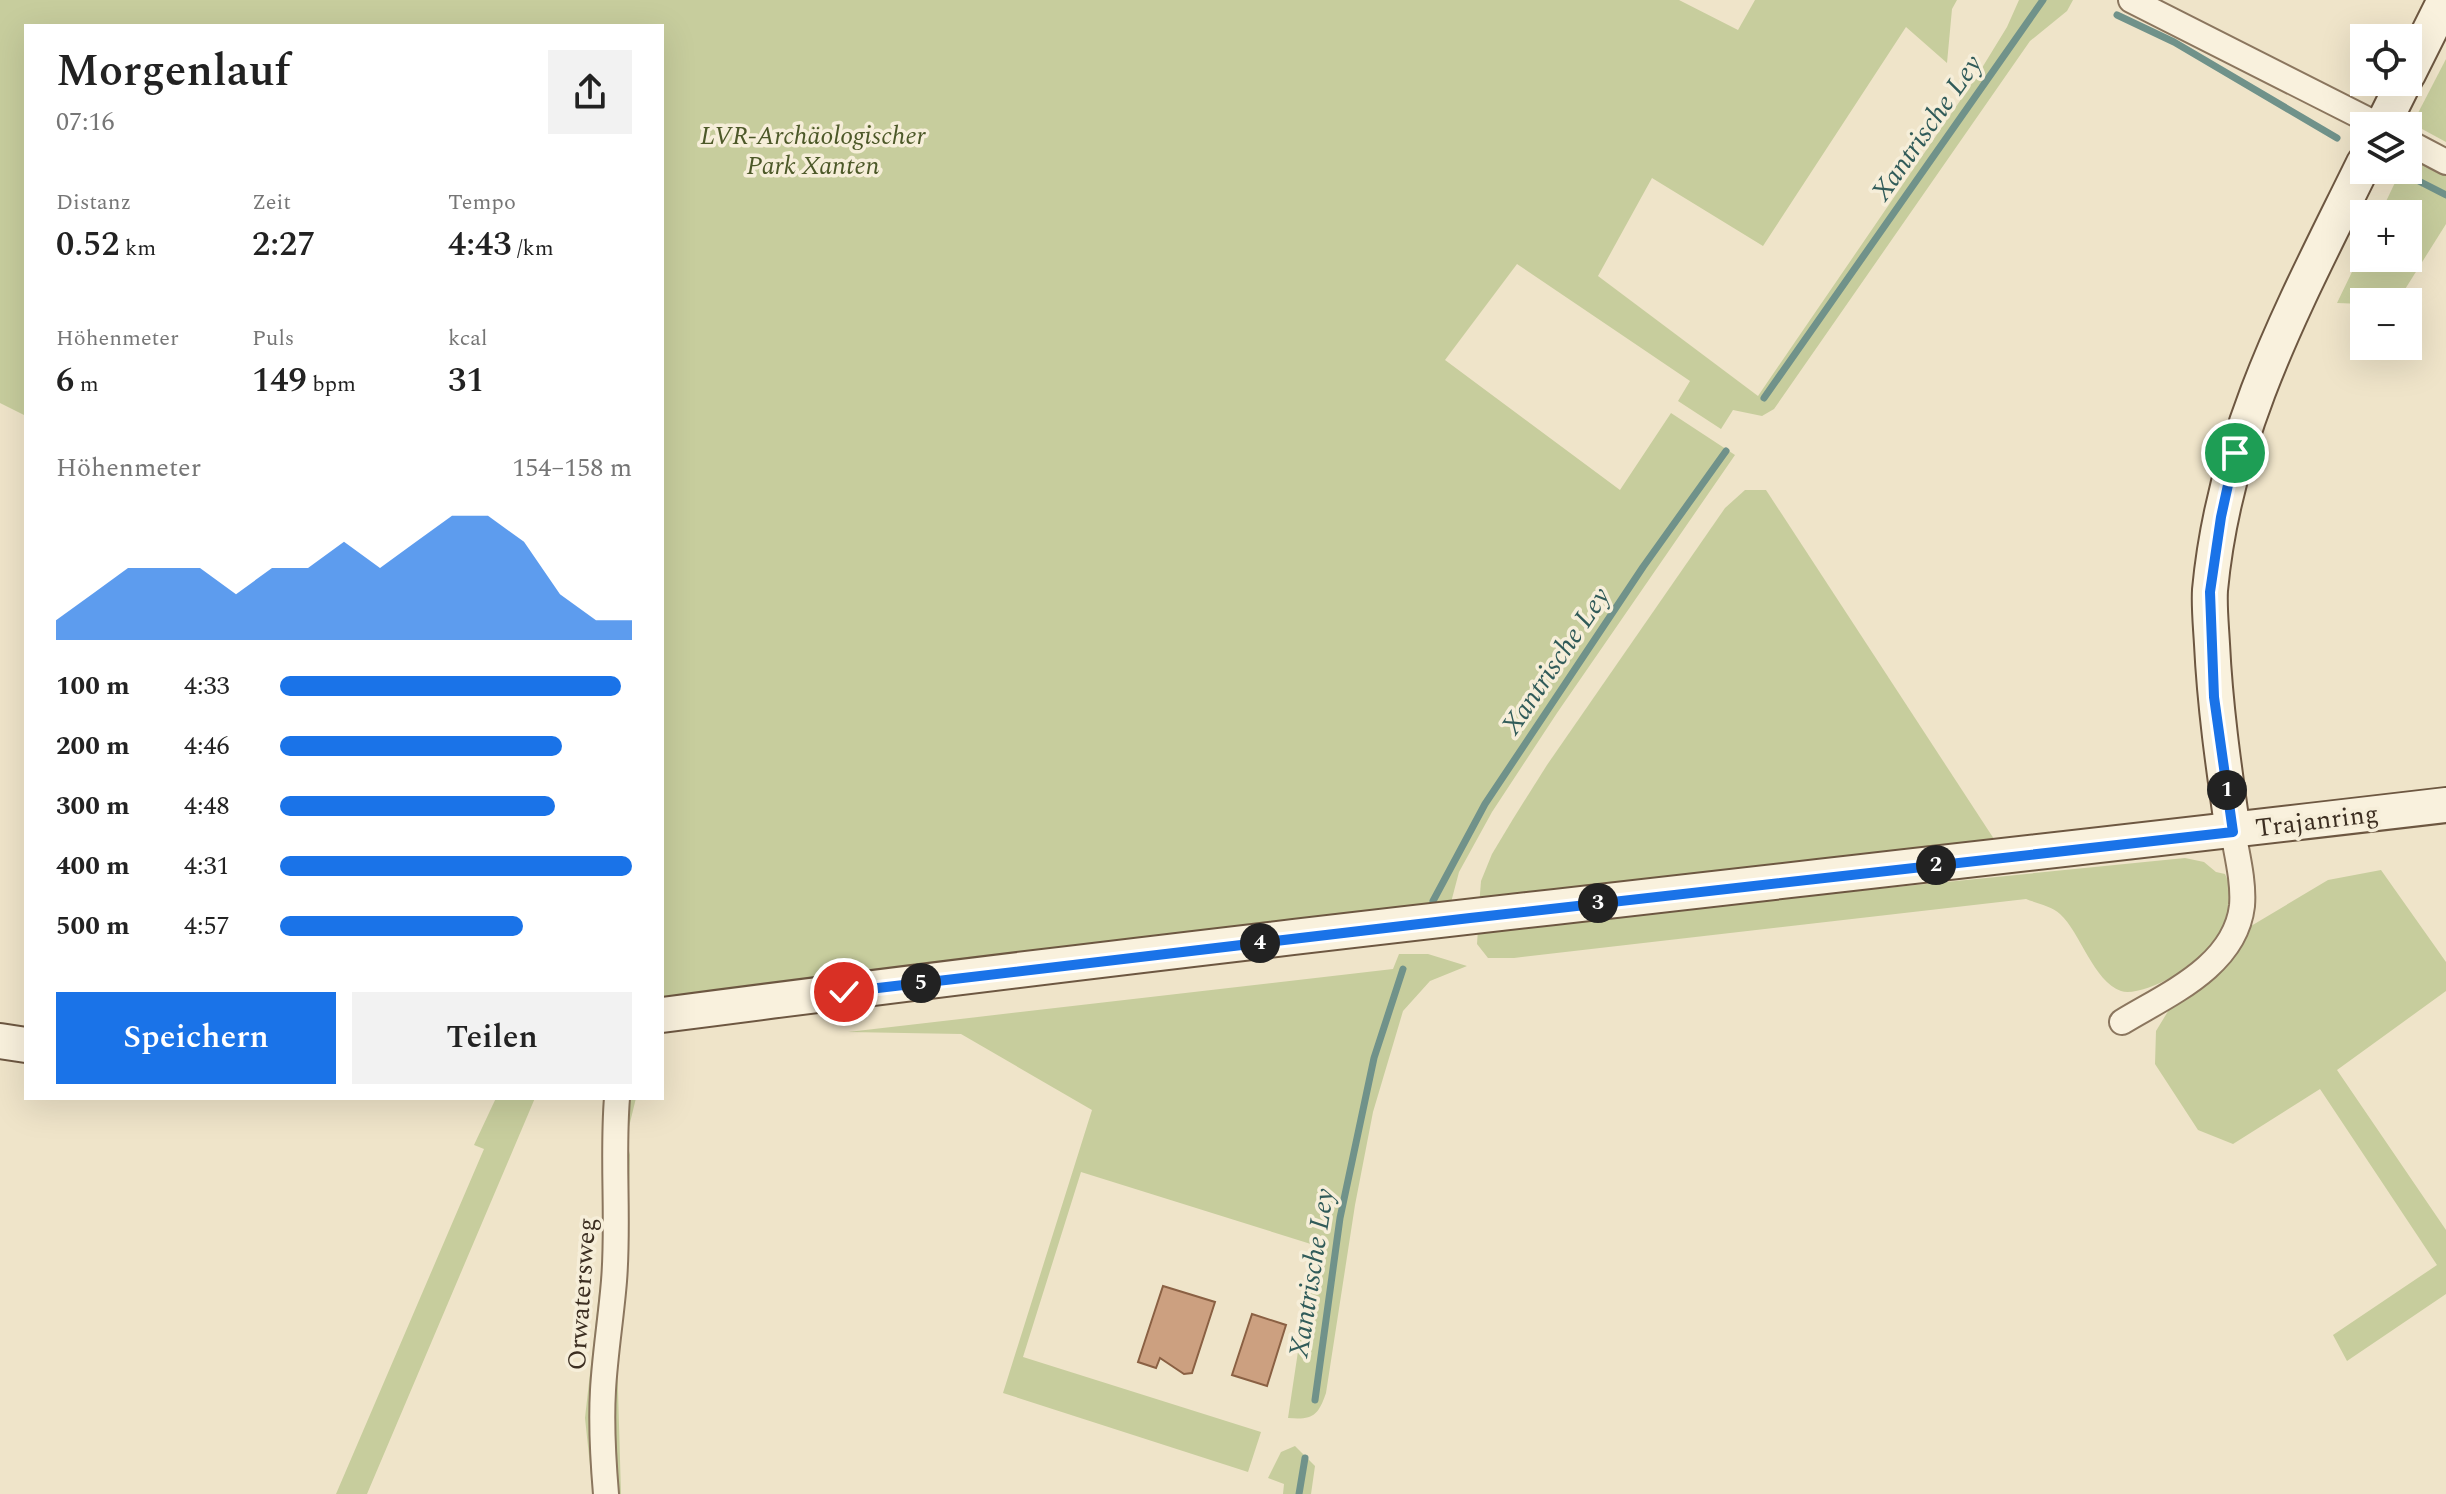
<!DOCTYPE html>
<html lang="de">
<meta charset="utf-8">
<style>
body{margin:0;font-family:Spectral,serif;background:#f2f2f2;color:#222;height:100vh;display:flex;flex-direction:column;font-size:30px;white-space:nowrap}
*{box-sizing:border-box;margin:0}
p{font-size:26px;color:#767676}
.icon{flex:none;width:44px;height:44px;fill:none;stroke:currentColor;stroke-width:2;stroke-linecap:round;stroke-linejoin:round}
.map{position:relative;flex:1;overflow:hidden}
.details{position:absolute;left:24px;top:24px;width:640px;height:1076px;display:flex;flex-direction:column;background:#fff;border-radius:0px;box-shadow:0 8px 32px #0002}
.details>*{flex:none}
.buttons{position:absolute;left:2350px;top:24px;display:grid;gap:16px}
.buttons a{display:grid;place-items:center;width:72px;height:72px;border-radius:0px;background:#fff;box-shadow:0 8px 32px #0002;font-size:40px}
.pin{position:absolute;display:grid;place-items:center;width:68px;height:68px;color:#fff;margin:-34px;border:4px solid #fff;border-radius:50%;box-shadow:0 2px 8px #0007}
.km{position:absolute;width:40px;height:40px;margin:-20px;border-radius:50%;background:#222;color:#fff;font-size:22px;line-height:40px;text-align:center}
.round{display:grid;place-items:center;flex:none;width:84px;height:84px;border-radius:0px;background:#f2f2f2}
.overview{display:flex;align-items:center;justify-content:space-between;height:136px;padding:0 32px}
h1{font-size:44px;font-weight:600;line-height:60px}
.metrics{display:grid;grid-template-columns:repeat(3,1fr);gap:12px;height:136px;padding:8px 32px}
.metrics div{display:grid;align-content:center}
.metrics b{font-size:34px;font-weight:600}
.metrics small{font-size:22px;font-weight:400}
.metrics p{font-size:22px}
.chart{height:224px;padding:16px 32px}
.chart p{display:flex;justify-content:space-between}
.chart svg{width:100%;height:144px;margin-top:8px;fill:#1a73e8;opacity:.7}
.cta{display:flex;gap:16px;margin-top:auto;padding:16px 32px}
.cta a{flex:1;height:92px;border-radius:0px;background:#1a73e8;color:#fff;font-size:32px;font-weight:600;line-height:92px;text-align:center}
.cta a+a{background:#f2f2f2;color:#222}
ul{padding:0 32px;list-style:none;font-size:26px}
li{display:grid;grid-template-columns:128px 96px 1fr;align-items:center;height:60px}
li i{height:20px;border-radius:10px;background:#1a73e8}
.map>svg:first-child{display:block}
.green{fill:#c7cd9d}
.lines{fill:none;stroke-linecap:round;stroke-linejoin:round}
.stream{stroke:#70928a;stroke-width:7}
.building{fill:#cca080;stroke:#8a6043;stroke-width:2}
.street-casing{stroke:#8b765e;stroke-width:28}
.secondary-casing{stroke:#6d5741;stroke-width:38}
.street{stroke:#f9f1dd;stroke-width:24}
.secondary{stroke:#f9f1dd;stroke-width:34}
.route-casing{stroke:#fff;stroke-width:16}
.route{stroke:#1a73e8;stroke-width:10}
.labels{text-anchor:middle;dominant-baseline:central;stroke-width:7;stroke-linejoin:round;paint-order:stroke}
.park-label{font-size:26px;font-style:italic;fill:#4c5828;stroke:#f6eed9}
.street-label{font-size:26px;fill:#3c2e21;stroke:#f6eed9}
.water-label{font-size:28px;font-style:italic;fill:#305b59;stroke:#f6eed9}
</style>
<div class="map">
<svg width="2446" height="1494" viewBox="0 0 2446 1494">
<rect width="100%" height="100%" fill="#efe4c9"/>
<g class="green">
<path d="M0 0H1679L1738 30 1755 0H1957L1952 9 1947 63 1906 27 1763 246 1652 178 1598 276 1758 396 1977 76 2007 27 2019 0H2073L2067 11 2030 41 1774 409 1762 416 1733 410 1721 429 1678 401 1690 381 1517 264 1445 360 1620 490 1671 413 1735 455 1557 713 1492 812 1459 872 1449 910 662 999V26H26V416L0 403Z"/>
<path d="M2446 59V142L2422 129 2418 113Z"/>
<path d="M2408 156 2446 172V224L2397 302H2364V304L2337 303 2364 247V258H2408V214H2380L2401 170H2408Z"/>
<path d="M1745 490H1766L1994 839 1832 863 1479 907 1481 881 1492 854 1513 819 1547 765 1725 508Z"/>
<path d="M2185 858 2204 862 2216 872 2225 874C2230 885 2236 897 2233 909 2230 924 2219 941 2209 952 2195 967 2140 998 2121 991 2094 982 2080 932 2060 914 2052 906 2036 903 2026 899L1514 958H1488L1477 944 1478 929Z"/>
<path d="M2381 870 2446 962V991L2337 1070 2446 1230V1294L2347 1361 2333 1335 2437 1265 2320 1089 2233 1144 2198 1130 2155 1064 2156 1031 2173 1003 2206 983 2232 960 2251 926 2328 880Z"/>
<path d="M1399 954H1428L1467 966 1430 981 1403 1011 1373 1112 1355 1205 1326 1393C1318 1416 1313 1420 1288 1418L1314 1245 1081 1172 1023 1357 1261 1432 1248 1472 1003 1393 1092 1110 961 1034 848 1032 1393 969Z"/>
<path d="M496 1098H535L367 1494H336L484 1149 474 1145Z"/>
<path d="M626 1098H636L626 1139 630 1155 627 1268 617 1355 621 1494H611Z"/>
<path d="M603 1143 610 1174 600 1494H593L585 1418 602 1266Z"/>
<path d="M1295 1446 1315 1466 1311 1494H1283L1284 1484 1268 1478 1281 1452Z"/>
</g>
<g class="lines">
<g class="stream">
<path d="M2117 15 2174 42 2337 138"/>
<path d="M2405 174 2446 195"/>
<path d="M1764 398 2043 0"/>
<path d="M1433 901 1485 804 1643 567 1726 451"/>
<path d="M1315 1400 1340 1218 1374 1058 1403 969"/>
<path d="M1299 1494 1305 1458"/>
</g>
</g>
<g class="building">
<path d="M1163 1286 1215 1302 1192 1373 1184 1374 1160 1358 1156 1368 1138 1362Z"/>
<path d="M1252 1314 1286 1325 1267 1386 1232 1375Z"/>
</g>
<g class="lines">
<defs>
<g id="street">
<path d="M2131 0 2380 126"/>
<path d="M2408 142 2446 162"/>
<path d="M2122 1022C2168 994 2235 966 2242 906 2244 882 2237 855 2233 832"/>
<path d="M606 1494C603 1459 601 1425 603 1390 605 1354 611 1318 614 1281 619 1220 612 1159 617 1098"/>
</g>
<g id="secondary">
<path d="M2408 74 2445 0"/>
<path d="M2382 126 2404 82"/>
<path d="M2233 832C2224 769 2215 707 2212 644 2211 626 2209 607 2210 590 2225 430 2295 304 2364 163"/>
<path d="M662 1015C1256 937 1851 875 2446 805"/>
<path d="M0 1041 26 1045"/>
</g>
</defs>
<use href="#street" class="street-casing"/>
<use href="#secondary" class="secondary-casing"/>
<use href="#street" class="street"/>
<use href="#secondary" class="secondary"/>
</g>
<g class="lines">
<defs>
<path id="route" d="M844 992 1470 918 2233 832 2214 697 2210 592 2221 517 2235 453"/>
</defs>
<use href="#route" class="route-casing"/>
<use href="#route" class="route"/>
</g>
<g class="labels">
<g class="park-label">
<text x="813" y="136">LVR-Archäologischer<tspan x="813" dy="30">Park Xanten</tspan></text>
</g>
<g class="street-label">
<text transform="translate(2317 821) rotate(-7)">Trajanring</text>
<text transform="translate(582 1294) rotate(-86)">Orwatersweg</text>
</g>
<g class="water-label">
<text transform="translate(1927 128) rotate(-55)">Xantrische Ley</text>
<text transform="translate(1556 661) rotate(-56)">Xantrische Ley</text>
<text transform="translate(1312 1273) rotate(-81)">Xantrische Ley</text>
</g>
</g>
</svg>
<div class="buttons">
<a><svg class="icon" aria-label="locate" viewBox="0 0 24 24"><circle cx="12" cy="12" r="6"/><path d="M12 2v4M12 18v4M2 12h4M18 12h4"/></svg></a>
<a><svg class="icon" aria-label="layers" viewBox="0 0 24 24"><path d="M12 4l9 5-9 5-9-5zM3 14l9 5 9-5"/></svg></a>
<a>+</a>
<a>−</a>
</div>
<div class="pin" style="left:2235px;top:453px;background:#1e9e55"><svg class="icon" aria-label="arrive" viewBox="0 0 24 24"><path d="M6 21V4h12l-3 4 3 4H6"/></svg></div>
<div class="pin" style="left:844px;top:992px;background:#d93025"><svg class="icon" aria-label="check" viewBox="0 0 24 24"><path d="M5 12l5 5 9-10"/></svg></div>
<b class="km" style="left:2227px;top:790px">1</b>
<b class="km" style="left:1936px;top:865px">2</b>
<b class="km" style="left:1598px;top:903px">3</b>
<b class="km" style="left:1260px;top:943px">4</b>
<b class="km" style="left:921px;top:983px">5</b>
<section class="details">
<div class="overview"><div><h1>Morgenlauf</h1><p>07:16</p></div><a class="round"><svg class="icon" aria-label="share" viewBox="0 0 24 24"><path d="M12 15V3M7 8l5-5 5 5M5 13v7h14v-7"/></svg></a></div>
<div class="metrics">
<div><p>Distanz</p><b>0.52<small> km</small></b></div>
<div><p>Zeit</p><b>2:27</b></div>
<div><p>Tempo</p><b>4:43<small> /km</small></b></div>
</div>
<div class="metrics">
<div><p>Höhenmeter</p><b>6<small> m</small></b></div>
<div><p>Puls</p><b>149<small> bpm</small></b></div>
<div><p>kcal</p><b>31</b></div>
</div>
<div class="chart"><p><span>Höhenmeter</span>154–158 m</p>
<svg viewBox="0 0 160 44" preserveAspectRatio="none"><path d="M0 44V38L10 30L20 22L30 22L40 22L50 30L60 22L70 22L80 14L90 22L100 14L110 6L120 6L130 14L140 30L150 38L160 38V44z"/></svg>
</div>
<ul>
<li><b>100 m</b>4:33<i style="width:97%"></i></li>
<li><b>200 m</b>4:46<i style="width:80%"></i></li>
<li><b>300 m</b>4:48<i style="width:78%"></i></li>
<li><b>400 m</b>4:31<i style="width:100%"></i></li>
<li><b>500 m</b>4:57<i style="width:69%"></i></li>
</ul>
<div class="cta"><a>Speichern</a><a>Teilen</a></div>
</section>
</div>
